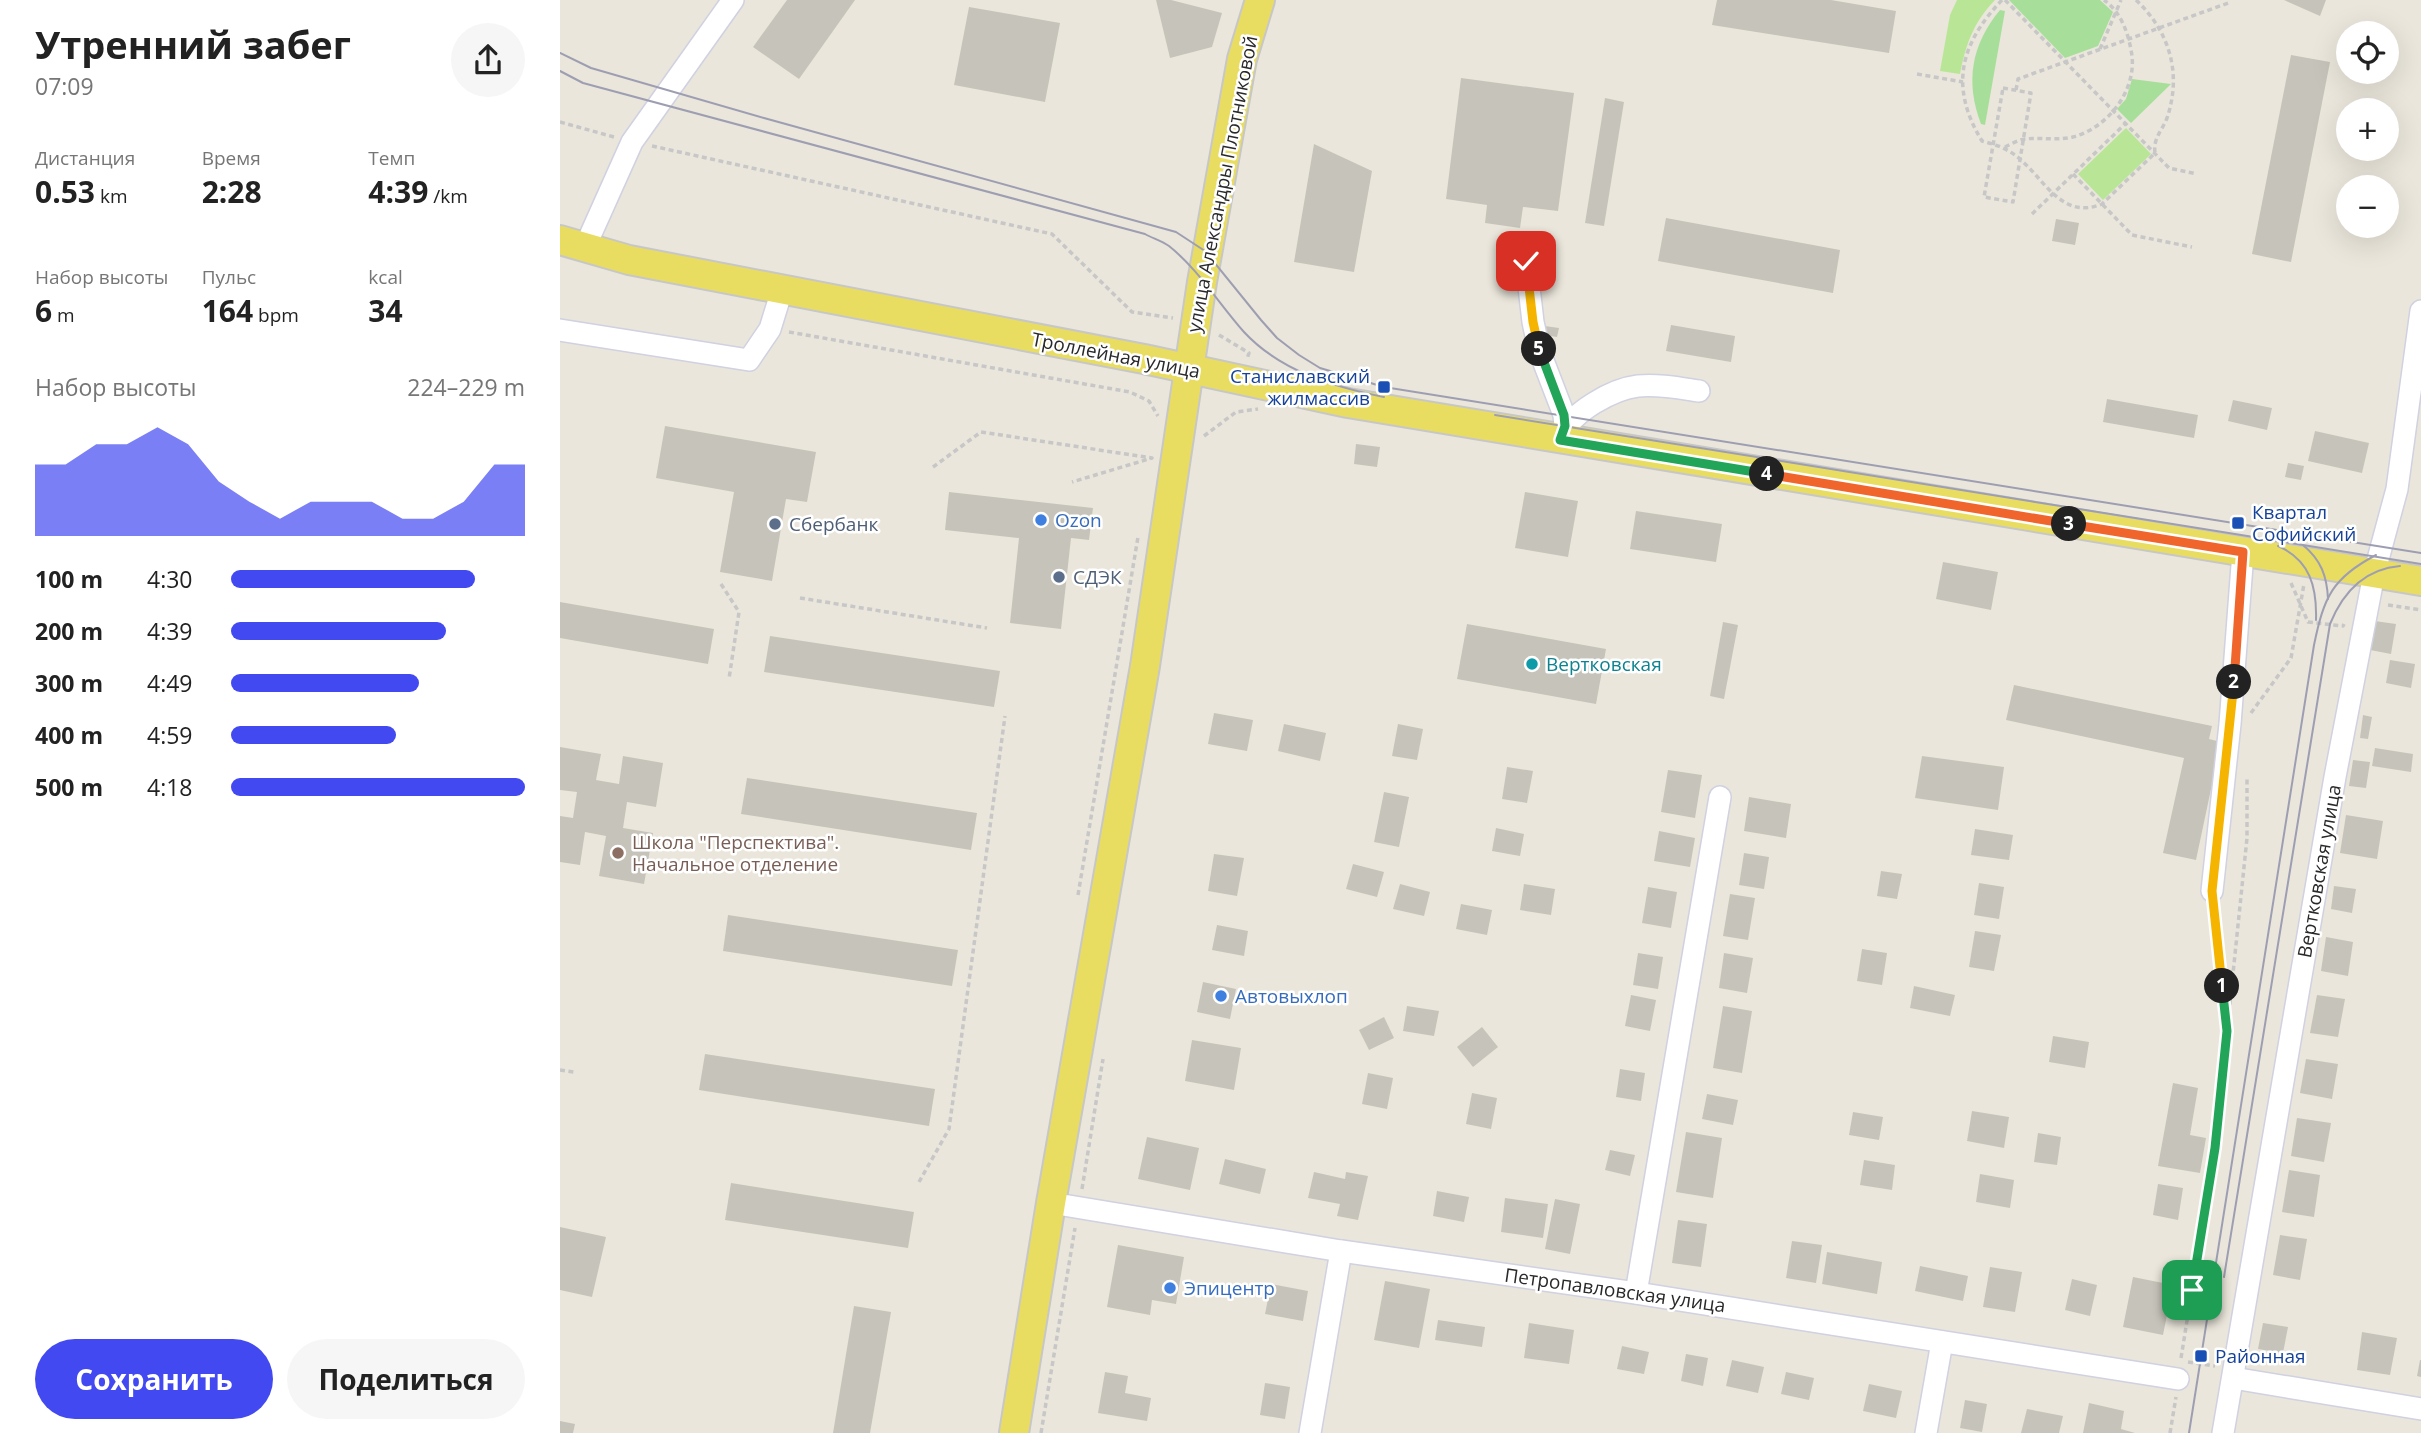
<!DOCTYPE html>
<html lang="ru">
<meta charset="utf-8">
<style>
body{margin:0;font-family:"Open Sans",sans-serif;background:#f6f6f6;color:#222;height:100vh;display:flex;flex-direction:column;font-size:26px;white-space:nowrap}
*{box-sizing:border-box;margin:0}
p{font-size:23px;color:#767676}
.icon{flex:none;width:38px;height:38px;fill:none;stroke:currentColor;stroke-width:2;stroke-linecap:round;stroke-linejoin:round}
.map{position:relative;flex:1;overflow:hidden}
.panel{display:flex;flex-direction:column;background:#fff;width:560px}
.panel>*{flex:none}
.buttons{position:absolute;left:1776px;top:21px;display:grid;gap:14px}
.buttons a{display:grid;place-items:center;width:63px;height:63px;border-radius:50%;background:#fff;box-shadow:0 7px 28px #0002;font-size:35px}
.pin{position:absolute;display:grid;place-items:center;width:60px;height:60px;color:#fff;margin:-30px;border-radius:14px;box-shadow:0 4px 10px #0006}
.km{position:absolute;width:35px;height:35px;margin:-18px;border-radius:50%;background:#222;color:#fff;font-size:19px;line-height:35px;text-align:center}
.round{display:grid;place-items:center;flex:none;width:74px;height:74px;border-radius:37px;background:#f6f6f6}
.overview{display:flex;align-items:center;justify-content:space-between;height:119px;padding:0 35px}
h1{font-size:38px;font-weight:700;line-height:52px}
.metrics{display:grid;grid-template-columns:repeat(3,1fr);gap:10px;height:119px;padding:7px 35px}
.metrics div{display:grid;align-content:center}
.metrics b{font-size:30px;font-weight:700}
.metrics small{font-size:19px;font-weight:400}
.metrics p{font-size:19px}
.chart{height:196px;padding:14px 35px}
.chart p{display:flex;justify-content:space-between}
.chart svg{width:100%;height:126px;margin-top:7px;fill:#4249f1;opacity:.7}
.primary-button{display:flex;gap:14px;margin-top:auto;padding:14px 35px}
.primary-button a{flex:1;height:80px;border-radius:42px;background:#4249f1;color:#fff;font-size:28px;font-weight:700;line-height:80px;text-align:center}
.primary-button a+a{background:#f6f6f6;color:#222}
ul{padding:0 35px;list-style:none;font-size:23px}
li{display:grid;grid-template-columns:112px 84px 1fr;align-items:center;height:52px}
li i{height:18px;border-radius:9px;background:#4249f1}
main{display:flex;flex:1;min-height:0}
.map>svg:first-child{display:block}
.green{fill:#a7df9a}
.pitch{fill:#b8e696}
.building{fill:#c6c4ba}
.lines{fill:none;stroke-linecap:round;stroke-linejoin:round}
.minor-casing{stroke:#d0d1e1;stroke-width:24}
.major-casing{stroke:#c7c7c7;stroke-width:32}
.path{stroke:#c7c7c7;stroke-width:3.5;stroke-dasharray:5 3.5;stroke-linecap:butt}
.minor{stroke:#fff;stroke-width:21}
.major{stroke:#e9dd61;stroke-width:28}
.tram{stroke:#9e9eb2;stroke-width:2}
.split-1-casing{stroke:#fff;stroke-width:14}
.split-2-casing{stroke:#fff;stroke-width:14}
.split-3-casing{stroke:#fff;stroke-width:14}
.split-4-casing{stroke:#fff;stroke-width:14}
.split-5-casing{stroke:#fff;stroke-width:14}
.split-6-casing{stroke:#fff;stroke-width:14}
.split-1{stroke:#22a559;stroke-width:9}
.split-2{stroke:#f5b400;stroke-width:9}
.split-3{stroke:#f0652b;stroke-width:9}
.split-4{stroke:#f0652b;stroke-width:9}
.split-5{stroke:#22a559;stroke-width:9}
.split-6{stroke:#f5b400;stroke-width:9}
.transit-dot{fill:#1a4fb4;stroke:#fff;stroke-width:2.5}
.shop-dot{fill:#3f7fe0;stroke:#fff;stroke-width:2.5}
.service-dot{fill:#5c6f8a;stroke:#fff;stroke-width:2.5}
.culture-dot{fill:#0f9aa8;stroke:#fff;stroke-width:2.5}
.education-dot{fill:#8d6e63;stroke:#fff;stroke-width:2.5}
.labels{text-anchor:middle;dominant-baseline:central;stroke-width:5;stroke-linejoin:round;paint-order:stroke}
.street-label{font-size:19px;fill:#292929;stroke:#fff}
.transit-label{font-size:19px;fill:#164399;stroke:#fff;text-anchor:start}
.shop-label{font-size:19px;fill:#366cbe;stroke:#fff;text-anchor:start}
.service-label{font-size:19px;fill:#4e5e75;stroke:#fff;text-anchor:start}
.culture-label{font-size:19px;fill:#0d838f;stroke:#fff;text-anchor:start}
.education-label{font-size:19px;fill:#785e54;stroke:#fff;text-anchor:start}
</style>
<main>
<section class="panel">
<div class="overview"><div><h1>Утренний забег</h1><p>07:09</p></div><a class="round"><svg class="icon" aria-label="share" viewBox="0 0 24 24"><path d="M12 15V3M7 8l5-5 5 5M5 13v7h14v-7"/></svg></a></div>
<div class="metrics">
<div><p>Дистанция</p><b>0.53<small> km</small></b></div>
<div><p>Время</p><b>2:28</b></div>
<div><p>Темп</p><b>4:39<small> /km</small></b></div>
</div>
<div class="metrics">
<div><p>Набор высоты</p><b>6<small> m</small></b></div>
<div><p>Пульс</p><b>164<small> bpm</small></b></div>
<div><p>kcal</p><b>34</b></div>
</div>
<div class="chart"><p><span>Набор высоты</span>224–229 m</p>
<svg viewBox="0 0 160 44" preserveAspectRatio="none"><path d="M0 44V19L10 19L20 12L30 12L40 6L50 12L60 25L70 32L80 38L90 32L100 32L110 32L120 38L130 38L140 32L150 19L160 19V44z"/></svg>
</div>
<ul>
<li><b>100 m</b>4:30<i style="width:83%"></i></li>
<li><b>200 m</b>4:39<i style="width:73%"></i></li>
<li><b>300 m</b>4:49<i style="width:64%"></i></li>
<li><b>400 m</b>4:59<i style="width:56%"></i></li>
<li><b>500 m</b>4:18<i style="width:100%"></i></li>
</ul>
<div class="primary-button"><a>Сохранить</a><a>Поделиться</a></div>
</section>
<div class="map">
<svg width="1861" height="1433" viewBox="0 0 1861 1433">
<rect width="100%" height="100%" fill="#eae6db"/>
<g class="green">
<path d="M1449 0H1540L1553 12 1538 46 1505 58Z"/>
<path d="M1440 10 1445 11 1425 125 1421 124C1405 82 1411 45 1440 10Z"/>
<path d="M1572 79 1611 84 1571 123 1557 109 1566 99Z"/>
</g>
<g class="pitch">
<path d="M1397 0H1435C1413 23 1406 44 1400 74L1380 71 1390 15Z"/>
<path d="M1566 128 1591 154 1543 200 1518 174Z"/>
</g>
<g class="building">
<path d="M227 0H295L239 79 193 47Z"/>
<path d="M596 0H611L662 13 652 47 610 58Z"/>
<path d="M1157 0H1271L1336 11 1329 53 1152 25Z"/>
<path d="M1724 0H1766L1760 16Z"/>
<path d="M409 7 500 23 485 102 394 85Z"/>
<path d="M1731 55 1770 62 1731 262 1692 254Z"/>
<path d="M901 78 1014 93 998 211 963 207 960 228 925 223 927 205 886 199Z"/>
<path d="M1045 98 1064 102 1044 226 1025 223Z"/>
<path d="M754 144 812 171 794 272 734 262Z"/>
<path d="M1106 218 1280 250 1273 293 1098 261Z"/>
<path d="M1496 219 1519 223 1515 245 1492 241Z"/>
<path d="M1111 325 1175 336 1171 362 1106 351Z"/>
<path d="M985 326 999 328 997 337 984 335Z"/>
<path d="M1547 399 1638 415 1634 438 1543 422Z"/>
<path d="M1673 400 1712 408 1707 430 1668 421Z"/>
<path d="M105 426 256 452 247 502 226 499 212 581 160 572 174 492 96 478Z"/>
<path d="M1755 431 1809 443 1802 473 1748 461Z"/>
<path d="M796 444 820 447 817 467 794 464Z"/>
<path d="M1728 463 1744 466 1741 480 1725 477Z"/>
<path d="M389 492 533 508 529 540 511 538 501 629 450 623 459 538 385 530Z"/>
<path d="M965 492 1018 501 1008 557 955 548Z"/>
<path d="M1076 511 1162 524 1156 562 1070 549Z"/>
<path d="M1383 562 1438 572 1431 610 1376 599Z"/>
<path d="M0 602 154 629 148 664 0 638Z"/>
<path d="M1815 621 1836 624 1831 654 1810 650Z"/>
<path d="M1163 622 1178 625 1164 699 1150 696Z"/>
<path d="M907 624 1046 649 1036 704 897 679Z"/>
<path d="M210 636 440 671 434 707 204 672Z"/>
<path d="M1830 660 1855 664 1851 688 1826 683Z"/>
<path d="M1454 685 1652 726 1649 739 1661 742 1636 860 1603 853 1624 758 1446 720Z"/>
<path d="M654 713 693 720 687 751 648 744Z"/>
<path d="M1803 715 1812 717 1808 739 1800 738Z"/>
<path d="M724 724 766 733 760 761 718 751Z"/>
<path d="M838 724 863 729 857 760 832 756Z"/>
<path d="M0 747 41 754 36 780 59 784 63 756 103 763 96 807 67 802 63 828 93 833 84 884 39 876 46 836 25 832 20 865 0 862V816L13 818 17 792 0 790Z"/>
<path d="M1815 748 1853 754 1851 772 1812 766Z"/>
<path d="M1362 756 1444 767 1438 810 1355 798Z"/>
<path d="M1793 760 1810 762 1806 788 1789 786Z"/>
<path d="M947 767 973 771 967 803 942 799Z"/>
<path d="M1108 770 1142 775 1135 818 1101 812Z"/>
<path d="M187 778 417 813 411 850 181 814Z"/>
<path d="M824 792 849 797 839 847 814 842Z"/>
<path d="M1189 797 1231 804 1226 838 1184 831Z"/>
<path d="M1786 815 1823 821 1817 859 1780 853Z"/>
<path d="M936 828 964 834 960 856 932 851Z"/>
<path d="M1415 829 1453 835 1449 860 1411 855Z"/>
<path d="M1099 831 1135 838 1130 867 1094 861Z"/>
<path d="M1184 853 1209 857 1204 889 1179 885Z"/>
<path d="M654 854 684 858 677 896 648 891Z"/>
<path d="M793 864 824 872 817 897 786 889Z"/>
<path d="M1321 871 1342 874 1337 899 1317 896Z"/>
<path d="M1419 883 1444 887 1439 919 1414 915Z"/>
<path d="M840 884 870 892 864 916 833 909Z"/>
<path d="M964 884 995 889 991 915 960 910Z"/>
<path d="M1774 886 1796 889 1792 913 1771 909Z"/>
<path d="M1088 887 1117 892 1111 928 1082 923Z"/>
<path d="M1170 894 1195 898 1188 940 1163 936Z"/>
<path d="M901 904 932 910 927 935 896 929Z"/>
<path d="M168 915 398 950 392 986 163 951Z"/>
<path d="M657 925 688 931 684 956 652 950Z"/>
<path d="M1415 931 1441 935 1434 971 1409 967Z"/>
<path d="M1766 937 1793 942 1788 976 1761 971Z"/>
<path d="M1302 949 1327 953 1322 985 1297 981Z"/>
<path d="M1078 953 1103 957 1098 989 1073 985Z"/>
<path d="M1164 953 1193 958 1187 993 1159 988Z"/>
<path d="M643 982 676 989 670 1019 637 1012Z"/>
<path d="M1354 986 1395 995 1390 1016 1350 1008Z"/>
<path d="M1071 995 1096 1000 1090 1031 1065 1026Z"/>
<path d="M1757 995 1785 999 1778 1037 1750 1033Z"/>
<path d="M847 1006 879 1011 874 1036 843 1031Z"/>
<path d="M1163 1006 1192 1011 1182 1073 1153 1068Z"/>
<path d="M824 1017 834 1038 809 1050 799 1030Z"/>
<path d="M922 1027 938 1047 913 1067 897 1047Z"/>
<path d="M1493 1036 1529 1042 1525 1068 1489 1062Z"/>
<path d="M632 1040 681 1048 674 1090 625 1081Z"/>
<path d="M145 1054 375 1089 369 1126 139 1090Z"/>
<path d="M1746 1059 1778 1064 1772 1099 1740 1093Z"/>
<path d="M1060 1069 1085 1073 1081 1101 1056 1097Z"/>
<path d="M808 1073 833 1078 827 1109 802 1104Z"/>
<path d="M1613 1083 1638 1088 1630 1135 1646 1138 1640 1173 1598 1166Z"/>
<path d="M912 1093 937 1098 931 1129 906 1124Z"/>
<path d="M1147 1094 1178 1100 1173 1125 1142 1119Z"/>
<path d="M1412 1111 1449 1117 1444 1148 1407 1141Z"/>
<path d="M1293 1112 1323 1117 1319 1140 1289 1135Z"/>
<path d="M1737 1118 1771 1123 1764 1162 1731 1156Z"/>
<path d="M1126 1132 1162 1138 1153 1198 1116 1192Z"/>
<path d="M1478 1133 1501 1137 1497 1165 1474 1162Z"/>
<path d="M587 1137 639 1148 630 1190 578 1179Z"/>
<path d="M1050 1150 1075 1155 1070 1176 1045 1170Z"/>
<path d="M665 1159 706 1169 700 1194 659 1184Z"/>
<path d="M1304 1160 1335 1165 1332 1190 1300 1185Z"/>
<path d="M1729 1170 1760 1175 1754 1217 1722 1212Z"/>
<path d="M754 1172 785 1179 786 1172 808 1176 798 1220 777 1216 780 1204 748 1198Z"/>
<path d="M1420 1174 1454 1180 1450 1208 1416 1202Z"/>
<path d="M171 1183 354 1212 348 1248 165 1220Z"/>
<path d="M1598 1184 1623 1188 1618 1220 1593 1215Z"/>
<path d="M877 1191 909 1197 904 1222 873 1216Z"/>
<path d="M945 1198 988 1204 983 1238 941 1232Z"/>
<path d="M995 1199 1020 1204 1010 1254 985 1249Z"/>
<path d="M1118 1220 1147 1224 1141 1267 1112 1263Z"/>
<path d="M0 1227 46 1237 32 1297 0 1290Z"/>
<path d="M1720 1235 1747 1239 1740 1280 1713 1275Z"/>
<path d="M1232 1241 1262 1245 1256 1283 1226 1278Z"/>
<path d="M558 1245 624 1257 616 1304 592 1300 590 1315 547 1307Z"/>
<path d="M1267 1252 1322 1262 1317 1294 1262 1284Z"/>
<path d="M1360 1266 1408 1276 1403 1301 1355 1291Z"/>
<path d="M1430 1267 1462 1272 1455 1312 1423 1307Z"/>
<path d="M1573 1277 1613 1285 1603 1335 1563 1327Z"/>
<path d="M1512 1279 1537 1285 1530 1316 1505 1310Z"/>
<path d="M825 1281 870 1289 859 1348 814 1340Z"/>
<path d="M711 1284 748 1291 743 1321 705 1314Z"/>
<path d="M294 1306 331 1312 310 1433H273Z"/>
<path d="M878 1320 925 1327 922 1347 875 1340Z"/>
<path d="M969 1323 1014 1330 1009 1364 964 1358Z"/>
<path d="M1703 1323 1728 1327 1723 1353 1698 1349Z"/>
<path d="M1802 1332 1837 1338 1830 1375 1797 1370Z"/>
<path d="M1062 1346 1089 1352 1084 1374 1057 1369Z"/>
<path d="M1126 1354 1148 1358 1143 1386 1121 1381Z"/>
<path d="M1172 1360 1204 1367 1198 1393 1166 1386Z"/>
<path d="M1860 1360H1861V1377L1857 1376Z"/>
<path d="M545 1372 568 1376 565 1393 591 1398 587 1421 538 1413Z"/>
<path d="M1226 1372 1254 1378 1249 1400 1221 1394Z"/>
<path d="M705 1383 730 1387 725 1419 700 1415Z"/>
<path d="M1309 1384 1342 1391 1336 1418 1303 1411Z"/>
<path d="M1405 1400 1427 1404 1422 1432 1400 1428Z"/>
<path d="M1529 1403 1564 1411 1561 1429 1575 1433H1523Z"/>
<path d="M1467 1409 1503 1416 1499 1433H1461Z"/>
<path d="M0 1421 15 1424 13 1433H0Z"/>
</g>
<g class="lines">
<defs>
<g id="minor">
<path d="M25 247 72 142 173 0"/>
<path d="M966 261 973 322 979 350 1004 415 1005 426"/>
<path d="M0 330 189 360 210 329 222 290"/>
<path d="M1002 436C1011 412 1053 389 1078 386 1098 384 1119 388 1139 391"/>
<path d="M1652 891 1670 724 1683 552"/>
<path d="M491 1203 781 1251 1076 1293 1618 1379"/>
<path d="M1076 1293 1160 797"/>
<path d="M1673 1378 1861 1409"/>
<path d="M750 1433 781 1251"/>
<path d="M1366 1433 1382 1342"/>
<path d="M1663 1433 1775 777 1814 574 1837 489 1861 311"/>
</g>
<g id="major">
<path d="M0 240 69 260 584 359 788 403 1861 581"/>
<path d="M454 1433 491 1203 585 666 642 282 682 59 700 0"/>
</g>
</defs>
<use href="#minor" class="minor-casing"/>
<use href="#major" class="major-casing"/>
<g class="path">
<path d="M1442 0C1400 44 1389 87 1422 141 1437 145 1449 149 1461 160 1486 182 1503 220 1542 204L1595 153C1593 138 1602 131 1607 118 1622 74 1610 32 1576 0"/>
<path d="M1445 0 1609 168 1637 174"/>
<path d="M1540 49 1561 0"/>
<path d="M1357 74 1403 82"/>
<path d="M1443 88 1471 93 1453 202 1424 197Z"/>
<path d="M1456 90 1458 79 1671 2"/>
<path d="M0 122 54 137"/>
<path d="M92 146 492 234 572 312 613 318"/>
<path d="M1445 147C1451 144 1458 140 1465 139 1481 137 1497 141 1513 137 1547 128 1576 92 1572 56 1569 35 1562 13 1544 0"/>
<path d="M1513 174 1572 235 1632 247"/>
<path d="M1472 214 1566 123"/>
<path d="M229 332 570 392 589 401 598 416"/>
<path d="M659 335 689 353 687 359"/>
<path d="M644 436 676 412 698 409"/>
<path d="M373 467 421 432 592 458 512 482"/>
<path d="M1731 583 1748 622 1783 626 1784 624"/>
<path d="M161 584 179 612 169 679"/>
<path d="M240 598 427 628"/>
<path d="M1828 605 1861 610"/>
<path d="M1691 713 1731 658 1744 584"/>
<path d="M518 895 578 537"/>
<path d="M1654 911 1666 1022"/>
<path d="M0 1070 14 1072"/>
<path d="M359 1182 389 1129 445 716"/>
<path d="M522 1189 543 1059"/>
<path d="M1621 1358 1655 1148 1687 838V779"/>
<path d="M1628 1362 1655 1366"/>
<path d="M481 1433 515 1228"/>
<path d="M1610 1433 1616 1397"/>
</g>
<use href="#minor" class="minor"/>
<use href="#major" class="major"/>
<g class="tram">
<path d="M0 53 31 68 204 118 616 232 645 251 701 320 717 338 739 355 760 368 824 387 1861 553"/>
<path d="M0 71 23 83 585 234C592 238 602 241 609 246 638 269 659 304 684 332 720 371 774 387 824 397"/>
<path d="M935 415 1861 564"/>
<path d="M1743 545C1761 560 1767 576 1768 599"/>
<path d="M1718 546C1750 560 1757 587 1756 620"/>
<path d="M1664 1277 1770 624C1783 592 1805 569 1840 566"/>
<path d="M1629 1433 1754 645C1764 597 1772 578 1816 555"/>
</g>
</g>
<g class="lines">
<defs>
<path id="split-1" d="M1632 1290 1655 1148 1667 1031 1662 986"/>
<path id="split-2" d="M1662 986 1652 891 1674 682"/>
<path id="split-3" d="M1509 524 1683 552 1674 682"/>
<path id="split-4" d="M1207 474 1509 524"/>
<path id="split-5" d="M979 349 1004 415 1005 426 1000 440 1207 474"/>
<path id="split-6" d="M966 261 973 322 979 349"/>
</defs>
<use href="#split-1" class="split-1-casing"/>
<use href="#split-2" class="split-2-casing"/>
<use href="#split-3" class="split-3-casing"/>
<use href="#split-4" class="split-4-casing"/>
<use href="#split-5" class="split-5-casing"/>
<use href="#split-6" class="split-6-casing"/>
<use href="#split-1" class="split-1"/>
<use href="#split-2" class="split-2"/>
<use href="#split-3" class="split-3"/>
<use href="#split-4" class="split-4"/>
<use href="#split-5" class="split-5"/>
<use href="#split-6" class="split-6"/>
</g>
<g class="transit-dot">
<rect x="817" y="380" width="14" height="14" rx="3.5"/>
<rect x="1671" y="516" width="14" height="14" rx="3.5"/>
<rect x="1634" y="1349" width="14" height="14" rx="3.5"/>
</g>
<g class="shop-dot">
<circle cx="481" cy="520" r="7"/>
<circle cx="661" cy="996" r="7"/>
<circle cx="610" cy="1288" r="7"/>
</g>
<g class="service-dot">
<circle cx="215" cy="524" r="7"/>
<circle cx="499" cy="577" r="7"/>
</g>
<circle class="culture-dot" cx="972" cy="664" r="7"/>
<circle class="education-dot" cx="58" cy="853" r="7"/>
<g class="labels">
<g class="street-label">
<text transform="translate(662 184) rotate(-79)">улица Александры Плотниковой</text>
<text transform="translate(556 355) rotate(11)">Троллейная улица</text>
<text transform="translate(1759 871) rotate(-80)">Вертковская улица</text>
<text transform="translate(1055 1290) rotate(8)">Петропавловская улица</text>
</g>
<g class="transit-label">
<text x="810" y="376" text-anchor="end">Станиславский<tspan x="810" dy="22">жилмассив</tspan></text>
<text x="1692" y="512">Квартал<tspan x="1692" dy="22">Софийский</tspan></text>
<text x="1655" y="1356">Районная</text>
</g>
<g class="shop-label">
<text x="495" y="520">Ozon</text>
<text x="675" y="996">Автовыхлоп</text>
<text x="624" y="1288">Эпицентр</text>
</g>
<g class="service-label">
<text x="229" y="524">Сбербанк</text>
<text x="513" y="577">СДЭК</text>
</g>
<g class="culture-label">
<text x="986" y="664">Вертковская</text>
</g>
<g class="education-label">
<text x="72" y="842">Школа "Перспектива".<tspan x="72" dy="22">Начальное отделение</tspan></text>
</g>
</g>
</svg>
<div class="buttons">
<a><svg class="icon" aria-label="locate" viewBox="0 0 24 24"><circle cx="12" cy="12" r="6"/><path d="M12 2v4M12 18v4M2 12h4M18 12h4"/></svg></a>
<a>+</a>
<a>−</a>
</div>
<div class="pin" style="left:1632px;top:1290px;background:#1e9e55"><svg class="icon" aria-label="arrive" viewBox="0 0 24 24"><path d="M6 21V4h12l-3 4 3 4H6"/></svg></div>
<div class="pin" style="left:966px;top:261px;background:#d93025"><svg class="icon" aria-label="check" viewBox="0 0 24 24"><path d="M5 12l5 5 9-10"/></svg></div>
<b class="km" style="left:1662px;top:986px">1</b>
<b class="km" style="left:1674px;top:682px">2</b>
<b class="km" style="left:1509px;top:524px">3</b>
<b class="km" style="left:1207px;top:474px">4</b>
<b class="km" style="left:979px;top:349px">5</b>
</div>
</main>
